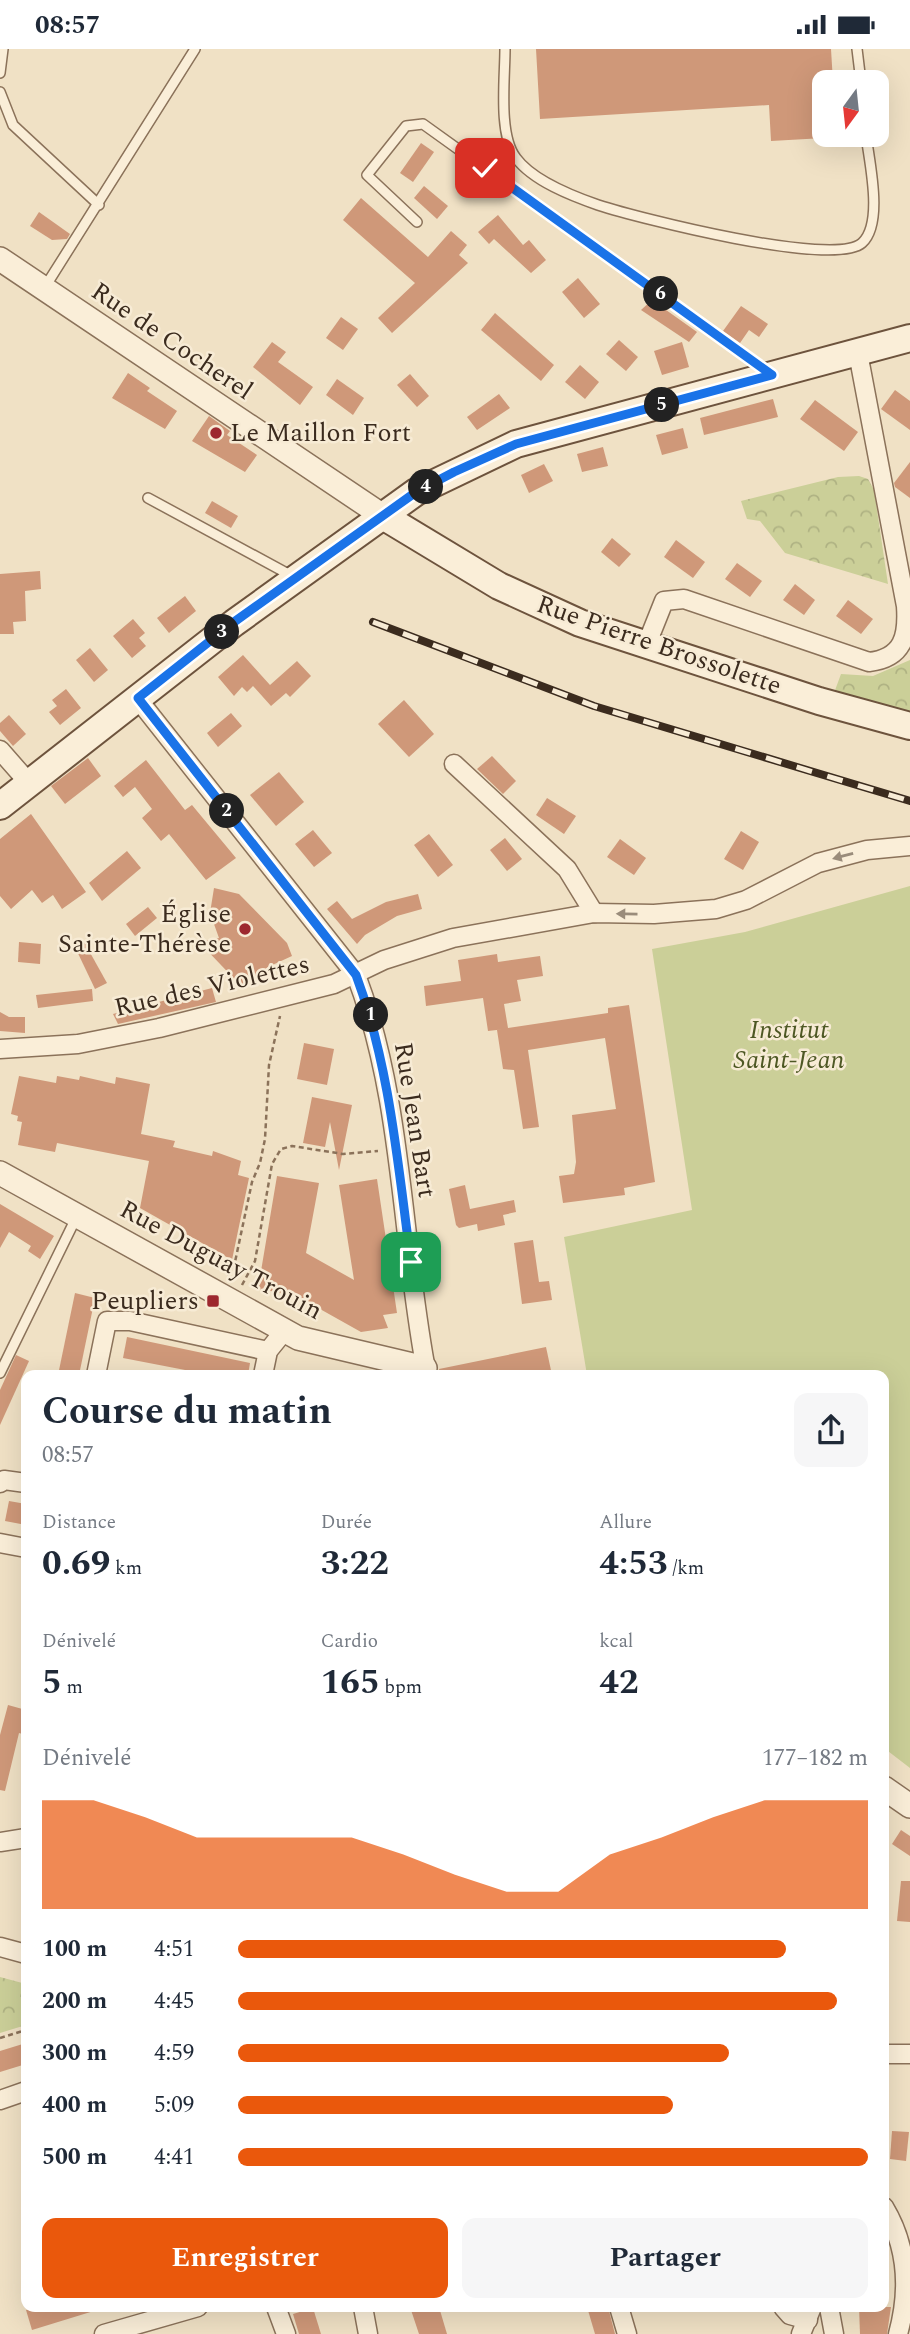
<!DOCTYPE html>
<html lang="fr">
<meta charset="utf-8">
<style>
body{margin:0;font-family:Spectral,serif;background:#f6f6f7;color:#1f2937;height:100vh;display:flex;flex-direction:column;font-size:26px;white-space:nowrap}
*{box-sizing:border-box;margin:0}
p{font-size:23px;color:#747a83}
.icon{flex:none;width:38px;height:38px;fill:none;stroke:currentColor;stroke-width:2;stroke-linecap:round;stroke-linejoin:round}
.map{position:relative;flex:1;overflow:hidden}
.drawer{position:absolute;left:21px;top:1321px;width:868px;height:942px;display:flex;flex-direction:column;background:#fff;border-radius:14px;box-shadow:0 7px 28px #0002}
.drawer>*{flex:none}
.needle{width:46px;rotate:195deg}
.tools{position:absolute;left:812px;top:21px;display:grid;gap:14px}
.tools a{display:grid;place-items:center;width:77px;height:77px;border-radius:14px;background:#fff;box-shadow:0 7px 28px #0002;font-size:35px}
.pin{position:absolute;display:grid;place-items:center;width:60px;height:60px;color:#fff;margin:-30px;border-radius:14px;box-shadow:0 4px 10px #0006}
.km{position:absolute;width:35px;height:35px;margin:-18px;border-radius:50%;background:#222;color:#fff;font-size:19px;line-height:35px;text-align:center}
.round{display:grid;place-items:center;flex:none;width:74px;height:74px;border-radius:14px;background:#f6f6f7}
.headline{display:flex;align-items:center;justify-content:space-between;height:119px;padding:0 21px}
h1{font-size:38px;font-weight:700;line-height:52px}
.metrics{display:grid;grid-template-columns:repeat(3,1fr);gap:10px;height:119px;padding:7px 21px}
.metrics div{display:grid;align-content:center}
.metrics b{font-size:35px;font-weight:700}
.metrics small{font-size:19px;font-weight:400}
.metrics p{font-size:19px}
.chart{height:196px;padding:14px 21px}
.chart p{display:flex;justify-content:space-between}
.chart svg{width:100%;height:126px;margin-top:7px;fill:#ea580c;opacity:.7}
.button{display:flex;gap:14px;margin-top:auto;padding:14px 21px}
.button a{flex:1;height:80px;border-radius:14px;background:#ea580c;color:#fff;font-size:28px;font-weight:700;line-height:80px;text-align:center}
.button a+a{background:#f6f6f7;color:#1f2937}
ul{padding:0 21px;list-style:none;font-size:23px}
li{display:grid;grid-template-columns:112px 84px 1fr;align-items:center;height:52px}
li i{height:18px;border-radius:9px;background:#ea580c}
.status{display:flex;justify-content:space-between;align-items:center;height:49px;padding:0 35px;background:#fff;direction:ltr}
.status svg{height:19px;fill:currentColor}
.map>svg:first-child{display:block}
.green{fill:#cbcf98}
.park{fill:url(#park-crowns)}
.building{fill:#cf9879}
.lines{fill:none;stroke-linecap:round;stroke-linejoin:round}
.service-casing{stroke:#8b725a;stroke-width:12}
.minor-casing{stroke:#8b725a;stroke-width:21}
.tertiary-casing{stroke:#8b725a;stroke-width:26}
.secondary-casing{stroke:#6d533d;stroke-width:30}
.path{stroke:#8b725a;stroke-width:2.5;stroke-dasharray:5 3.5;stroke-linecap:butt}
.service{stroke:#faeed8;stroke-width:9}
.minor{stroke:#faeed8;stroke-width:18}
.tertiary{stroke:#faeed8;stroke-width:23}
.secondary{stroke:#faeed8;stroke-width:26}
.rail-casing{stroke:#3b2b1e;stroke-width:8}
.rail{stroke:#f7ebd5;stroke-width:5;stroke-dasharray:16;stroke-linecap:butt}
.oneway{fill:#9a8c7b}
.route-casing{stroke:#fff;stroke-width:14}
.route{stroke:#1a73e8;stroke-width:9}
.poi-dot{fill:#9d282f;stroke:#f7ebd5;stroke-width:2.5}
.labels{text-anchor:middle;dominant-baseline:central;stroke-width:5;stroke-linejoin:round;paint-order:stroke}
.street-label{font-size:26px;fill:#3b2b1e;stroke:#f7ebd5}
.poi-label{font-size:26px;fill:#3b2b1e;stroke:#f7ebd5;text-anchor:end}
.park-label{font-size:26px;font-style:italic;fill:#4e5824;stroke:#f7ebd5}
</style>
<div class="status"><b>08:57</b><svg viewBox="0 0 49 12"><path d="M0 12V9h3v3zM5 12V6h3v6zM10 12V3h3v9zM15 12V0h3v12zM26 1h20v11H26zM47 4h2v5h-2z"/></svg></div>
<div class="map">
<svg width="910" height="2285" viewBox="0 0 910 2285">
<defs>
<pattern id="park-crowns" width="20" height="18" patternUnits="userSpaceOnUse" patternTransform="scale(1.75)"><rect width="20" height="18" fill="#cbcf98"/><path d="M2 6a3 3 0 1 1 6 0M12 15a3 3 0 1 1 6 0" fill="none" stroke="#afb283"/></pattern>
</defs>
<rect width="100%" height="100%" fill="#f0e1c5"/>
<path class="green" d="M910 837V1719L884 1699V1326H587L564 1188 692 1161 652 900 745 883Z"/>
<g class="park">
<path d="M859 427 868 430 874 441 888 535 785 504 760 472 747 470 741 452 838 428Z"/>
<path d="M910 611V667L834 644 841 625 873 627Z"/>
<path d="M0 1928 26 1935V1976L0 1984Z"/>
</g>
<g class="building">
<path d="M536 0H831L833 33H824V89L771 92 769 56 540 70Z"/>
<path d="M421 94 434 103 413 133 400 124Z"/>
<path d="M424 137 448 157 437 170 414 149Z"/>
<path d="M361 149 428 208 451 182 467 196 459 206 468 214 392 284 378 269 415 234 343 171Z"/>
<path d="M39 163 70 185 67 190 52 191 30 177Z"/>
<path d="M498 166 523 196 529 191 546 211 531 224 494 190 489 195 478 183Z"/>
<path d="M578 229 600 255 584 269 562 243Z"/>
<path d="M652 251 697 283 689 293 641 261Z"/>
<path d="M741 257 768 275 759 288 749 281 740 294 723 282Z"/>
<path d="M495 264 554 316 541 332 481 281Z"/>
<path d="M341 268 358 280 343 301 326 289Z"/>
<path d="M619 291 638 308 626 322 606 305Z"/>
<path d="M272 293 286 303 278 313 313 338 300 356 253 318Z"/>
<path d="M682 293 689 318 662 326 654 302Z"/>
<path d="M580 316 599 333 585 350 565 333Z"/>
<path d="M128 324 150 339 147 342 177 362 165 380 112 349Z"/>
<path d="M410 325 429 347 417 358 397 336Z"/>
<path d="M337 330 364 349 353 366 326 346Z"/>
<path d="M895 341 910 352V381L881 360Z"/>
<path d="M499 345 510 359 477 381 467 368Z"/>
<path d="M773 350 778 368 704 386 700 369Z"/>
<path d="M815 351 858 383 844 402 800 370Z"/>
<path d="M209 367 230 382 227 386 257 406 245 423 192 392Z"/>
<path d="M683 379 688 399 662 406 656 386Z"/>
<path d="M603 398 608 417 582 423 577 405Z"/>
<path d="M910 413V449L895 438 894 434Z"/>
<path d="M544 415 553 432 529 444 521 426Z"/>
<path d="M212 452 238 467 231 479 205 464Z"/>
<path d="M612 489 631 505 619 518 601 503Z"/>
<path d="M676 491 705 513 693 529 664 508Z"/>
<path d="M737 514 762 532 750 548 725 530Z"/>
<path d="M40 522 41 540 25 542 26 572 13 573 14 585H0V525Z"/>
<path d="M795 535 815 551 804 566 783 551Z"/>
<path d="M185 547 196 562 169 584 157 569Z"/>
<path d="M848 551 873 570 861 585 836 567Z"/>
<path d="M133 570 145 584 139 589 146 597 132 609 113 587Z"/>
<path d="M90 599 108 621 94 633 76 611Z"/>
<path d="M243 606 270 636 297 612 311 627 290 648 286 644 271 657 253 637 247 643 242 638 234 647 218 628Z"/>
<path d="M66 640 81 659 60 676 49 663 57 657 52 651Z"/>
<path d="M404 651 434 685 409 708 378 675Z"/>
<path d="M231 664 242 677 218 698 207 684Z"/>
<path d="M9 666 26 685 13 697 0 682V674Z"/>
<path d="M492 707 516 732 503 745 477 720Z"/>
<path d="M88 709 101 727 65 755 51 737Z"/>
<path d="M146 711 185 761 192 756 236 809 206 831 169 785 161 792 142 769 152 760 135 738 123 748 114 737Z"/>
<path d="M279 723 304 753 276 777 250 746Z"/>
<path d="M547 749 576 767 564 785 536 766Z"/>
<path d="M31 765 86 843 62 860 53 846 42 854 32 841 11 860 0 847V790Z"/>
<path d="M313 781 332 804 314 818 295 795Z"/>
<path d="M741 782 759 793 743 821 724 810Z"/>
<path d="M429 785 453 816 438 828 414 796Z"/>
<path d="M505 789 522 810 507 822 490 801Z"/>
<path d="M620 790 646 809 634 826 607 808Z"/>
<path d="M127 802 141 819 102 852 89 834Z"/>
<path d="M214 839 239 845 287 894 292 907 268 918 242 938 199 893 219 889 210 864Z"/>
<path d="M418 845 422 860 397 867 365 886 357 895 327 860 337 852 352 870 386 853Z"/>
<path d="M148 858 157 869 135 887 126 875Z"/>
<path d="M83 891 107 934 95 940 74 896Z"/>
<path d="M19 893 41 895 40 915 18 913Z"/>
<path d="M497 905 498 913 540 907 543 927 517 931 521 952 504 955 508 979 608 964V959L629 956 655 1133 624 1139 625 1146 563 1154 559 1127 574 1125 576 1113 572 1066 616 1060 605 989 528 1001 539 1078 523 1080 514 1021 503 1020 497 981 505 980 488 982 483 949 426 957 424 937 461 932 458 911Z"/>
<path d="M212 939 216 953 118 975 113 965Z"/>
<path d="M92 940 93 952 38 959 36 946Z"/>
<path d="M0 963 9 968H25V984L0 982Z"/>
<path d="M304 994 334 1000 327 1036 297 1030Z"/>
<path d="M19 1027 56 1034 57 1027 79 1031 80 1027 115 1035 116 1028 150 1035 141 1085 175 1092 173 1098 212 1107 213 1102 241 1112 238 1126 249 1129 232 1211 140 1159 149 1112 57 1094 55 1103 18 1096 22 1073 17 1072 18 1067 11 1065Z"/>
<path d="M312 1048 352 1056 339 1121 330 1073 325 1098 303 1094Z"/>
<path d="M277 1127 319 1134 306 1204 354 1231 339 1136 377 1130 397 1264 383 1266 388 1279 361 1283 295 1246 258 1240Z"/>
<path d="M465 1136 470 1160 514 1151 516 1163 503 1166 505 1176 478 1182 477 1175 459 1179 456 1176 449 1140Z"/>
<path d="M0 1155 54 1187 40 1210 28 1202 31 1197 9 1183 0 1199Z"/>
<path d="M533 1191 539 1233 549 1232 552 1251 522 1255 514 1194Z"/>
<path d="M75 1244 95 1249 79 1326H58Z"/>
<path d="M127 1288 250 1314 248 1326H211L123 1309Z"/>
<path d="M546 1298 552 1326H440L439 1320Z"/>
<path d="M16 1306 29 1312 0 1376V1341Z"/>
<path d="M9 1452 26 1455V1476L5 1472Z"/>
<path d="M8 1656 26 1661V1686L19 1684 5 1742 0 1741V1686Z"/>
<path d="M901 1781 910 1787V1807L892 1795Z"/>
<path d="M901 1832H910V1873L897 1872Z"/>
<path d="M26 1994V2015L0 2023V2002Z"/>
<path d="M892 2082 909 2083 906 2112 890 2110Z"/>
<path d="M37 2258H97V2261L32 2281 26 2261Z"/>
<path d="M410 2258H439L447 2285H419Z"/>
<path d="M587 2258H608L615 2285H595Z"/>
<path d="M859 2258H891L887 2285H860Z"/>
<path d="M313 2259 321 2285H299L293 2265Z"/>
</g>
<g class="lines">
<defs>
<g id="service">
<path d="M505 0C505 29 498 86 516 109 533 132 572 147 598 156 638 169 834 219 862 194 884 174 869 112 866 86"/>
<path d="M857 0 861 33"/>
<path d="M0 24 3 0"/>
<path d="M0 43 13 76 99 156"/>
<path d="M417 173 367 126 406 77 423 75 767 322"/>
<path d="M45 238 195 0"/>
<path d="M148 449 292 527"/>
<path d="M0 1324 77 1167"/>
</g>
<g id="minor">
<path d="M646 597 664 552 684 550 869 613C904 609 908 586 906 557L858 304"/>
<path d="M137 649 356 926C404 1053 401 1194 427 1326"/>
<path d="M0 701 29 734"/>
<path d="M454 715 567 820 594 864"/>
<path d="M0 1000 78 995 159 979 334 935 384 911 453 889 594 864 654 865 716 860 746 851 818 814 867 801 910 797"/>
<path d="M96 1326 107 1272H130L268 1302"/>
<path d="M263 1326 268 1302 285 1281"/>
<path d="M0 1434 4 1431 26 1434"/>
<path d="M0 1494 26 1499"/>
<path d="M0 1793 26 1789"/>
<path d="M0 1898 26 1905"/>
<path d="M884 2005H910"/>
<path d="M0 2051 26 2042"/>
<path d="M884 2158C908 2198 910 2241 898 2285"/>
<path d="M276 2258 286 2285"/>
<path d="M363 2258 368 2285"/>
<path d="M619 2258 627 2285"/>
<path d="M783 2258 790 2266 808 2271"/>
<path d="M829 2258 834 2285"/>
<path d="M104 2285 198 2258"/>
<path d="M801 2285 812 2258"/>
</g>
<g id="tertiary">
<path d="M0 210 383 467"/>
<path d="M0 1124 298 1289 425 1319"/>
<path d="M884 1739 910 1757"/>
</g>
<g id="secondary">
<path d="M383 467 499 537 580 574 819 652 910 677"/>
<path d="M0 757 234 574 416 443 516 395 910 289"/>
</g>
</defs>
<use href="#service" class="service-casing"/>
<use href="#minor" class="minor-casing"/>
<use href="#tertiary" class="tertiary-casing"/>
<use href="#secondary" class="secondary-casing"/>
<g class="path">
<path d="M227 1226 235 1213 252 1133 260 1114 265 1090 269 1016 280 967"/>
<path d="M242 1236 255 1212 272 1115 281 1100 292 1097 343 1105 378 1102"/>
<path d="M0 1989 26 1981"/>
</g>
<use href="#service" class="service"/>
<use href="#minor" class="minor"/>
<use href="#tertiary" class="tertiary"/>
<use href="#secondary" class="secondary"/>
<defs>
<path id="rail" d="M373 573 594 657 910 752"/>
</defs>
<use href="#rail" class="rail-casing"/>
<use href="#rail" class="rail"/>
</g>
<defs><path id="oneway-solid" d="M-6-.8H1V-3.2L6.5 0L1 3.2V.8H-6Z" transform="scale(1.75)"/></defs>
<g class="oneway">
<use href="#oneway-solid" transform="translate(843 807) rotate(165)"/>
<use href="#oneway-solid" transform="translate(627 865) rotate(-179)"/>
</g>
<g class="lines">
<defs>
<path id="route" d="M411 1213C398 1118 390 1017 356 926L138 649 234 573 416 443 454 423 516 395 772 326 485 119"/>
</defs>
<use href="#route" class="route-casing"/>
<use href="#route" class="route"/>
</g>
<g class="poi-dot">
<circle cx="216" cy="384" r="7"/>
<circle cx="245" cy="880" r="7"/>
<rect x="206" y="1245" width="14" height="14" rx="3.5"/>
</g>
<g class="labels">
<g class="street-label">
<text transform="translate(172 292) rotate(34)">Rue de Cocherel</text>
<text transform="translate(659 596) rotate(19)">Rue Pierre Brossolette</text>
<text transform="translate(212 937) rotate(-13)">Rue des Violettes</text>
<text transform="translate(415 1071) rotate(81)">Rue Jean Bart</text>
<text transform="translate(221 1211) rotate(28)">Rue Duguay Trouin</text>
</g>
<g class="poi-label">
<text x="230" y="384" text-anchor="start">Le Maillon Fort</text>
<text x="231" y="865">Église<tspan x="231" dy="30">Sainte-Thérèse</tspan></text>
<text x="199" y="1252">Peupliers</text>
</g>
<g class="park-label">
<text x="789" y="981">Institut<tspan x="789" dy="30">Saint-Jean</tspan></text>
</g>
</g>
</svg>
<div class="tools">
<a><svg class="needle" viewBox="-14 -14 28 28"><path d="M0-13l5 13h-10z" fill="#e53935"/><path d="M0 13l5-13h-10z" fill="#747a83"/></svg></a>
</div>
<div class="pin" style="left:411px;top:1213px;background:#1e9e55"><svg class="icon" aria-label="arrive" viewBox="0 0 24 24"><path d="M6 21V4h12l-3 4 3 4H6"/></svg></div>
<div class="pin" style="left:485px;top:119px;background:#d93025"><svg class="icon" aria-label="check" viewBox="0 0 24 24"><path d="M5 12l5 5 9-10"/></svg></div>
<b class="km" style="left:371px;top:966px">1</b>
<b class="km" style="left:227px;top:762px">2</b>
<b class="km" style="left:222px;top:583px">3</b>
<b class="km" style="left:426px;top:438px">4</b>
<b class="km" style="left:662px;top:356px">5</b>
<b class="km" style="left:661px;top:245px">6</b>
<section class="drawer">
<div class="headline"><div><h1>Course du matin</h1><p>08:57</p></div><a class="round"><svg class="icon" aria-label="share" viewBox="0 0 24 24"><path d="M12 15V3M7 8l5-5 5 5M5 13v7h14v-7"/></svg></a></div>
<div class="metrics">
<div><p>Distance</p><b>0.69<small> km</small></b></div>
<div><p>Durée</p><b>3:22</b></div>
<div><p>Allure</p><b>4:53<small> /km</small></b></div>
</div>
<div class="metrics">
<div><p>Dénivelé</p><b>5<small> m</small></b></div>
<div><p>Cardio</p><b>165<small> bpm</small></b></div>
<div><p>kcal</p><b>42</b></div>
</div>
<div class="chart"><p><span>Dénivelé</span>177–182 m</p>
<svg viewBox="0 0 160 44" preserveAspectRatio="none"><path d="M0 44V6L10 6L20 12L30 19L40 19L50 19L60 19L70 25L80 32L90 38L100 38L110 25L120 19L130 12L140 6L150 6L160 6V44z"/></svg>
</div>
<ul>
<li><b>100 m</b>4:51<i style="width:87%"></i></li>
<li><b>200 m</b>4:45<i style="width:95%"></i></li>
<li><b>300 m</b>4:59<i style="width:78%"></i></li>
<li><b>400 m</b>5:09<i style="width:69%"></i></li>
<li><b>500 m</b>4:41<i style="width:100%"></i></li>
</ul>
<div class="button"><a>Enregistrer</a><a>Partager</a></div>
</section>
</div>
